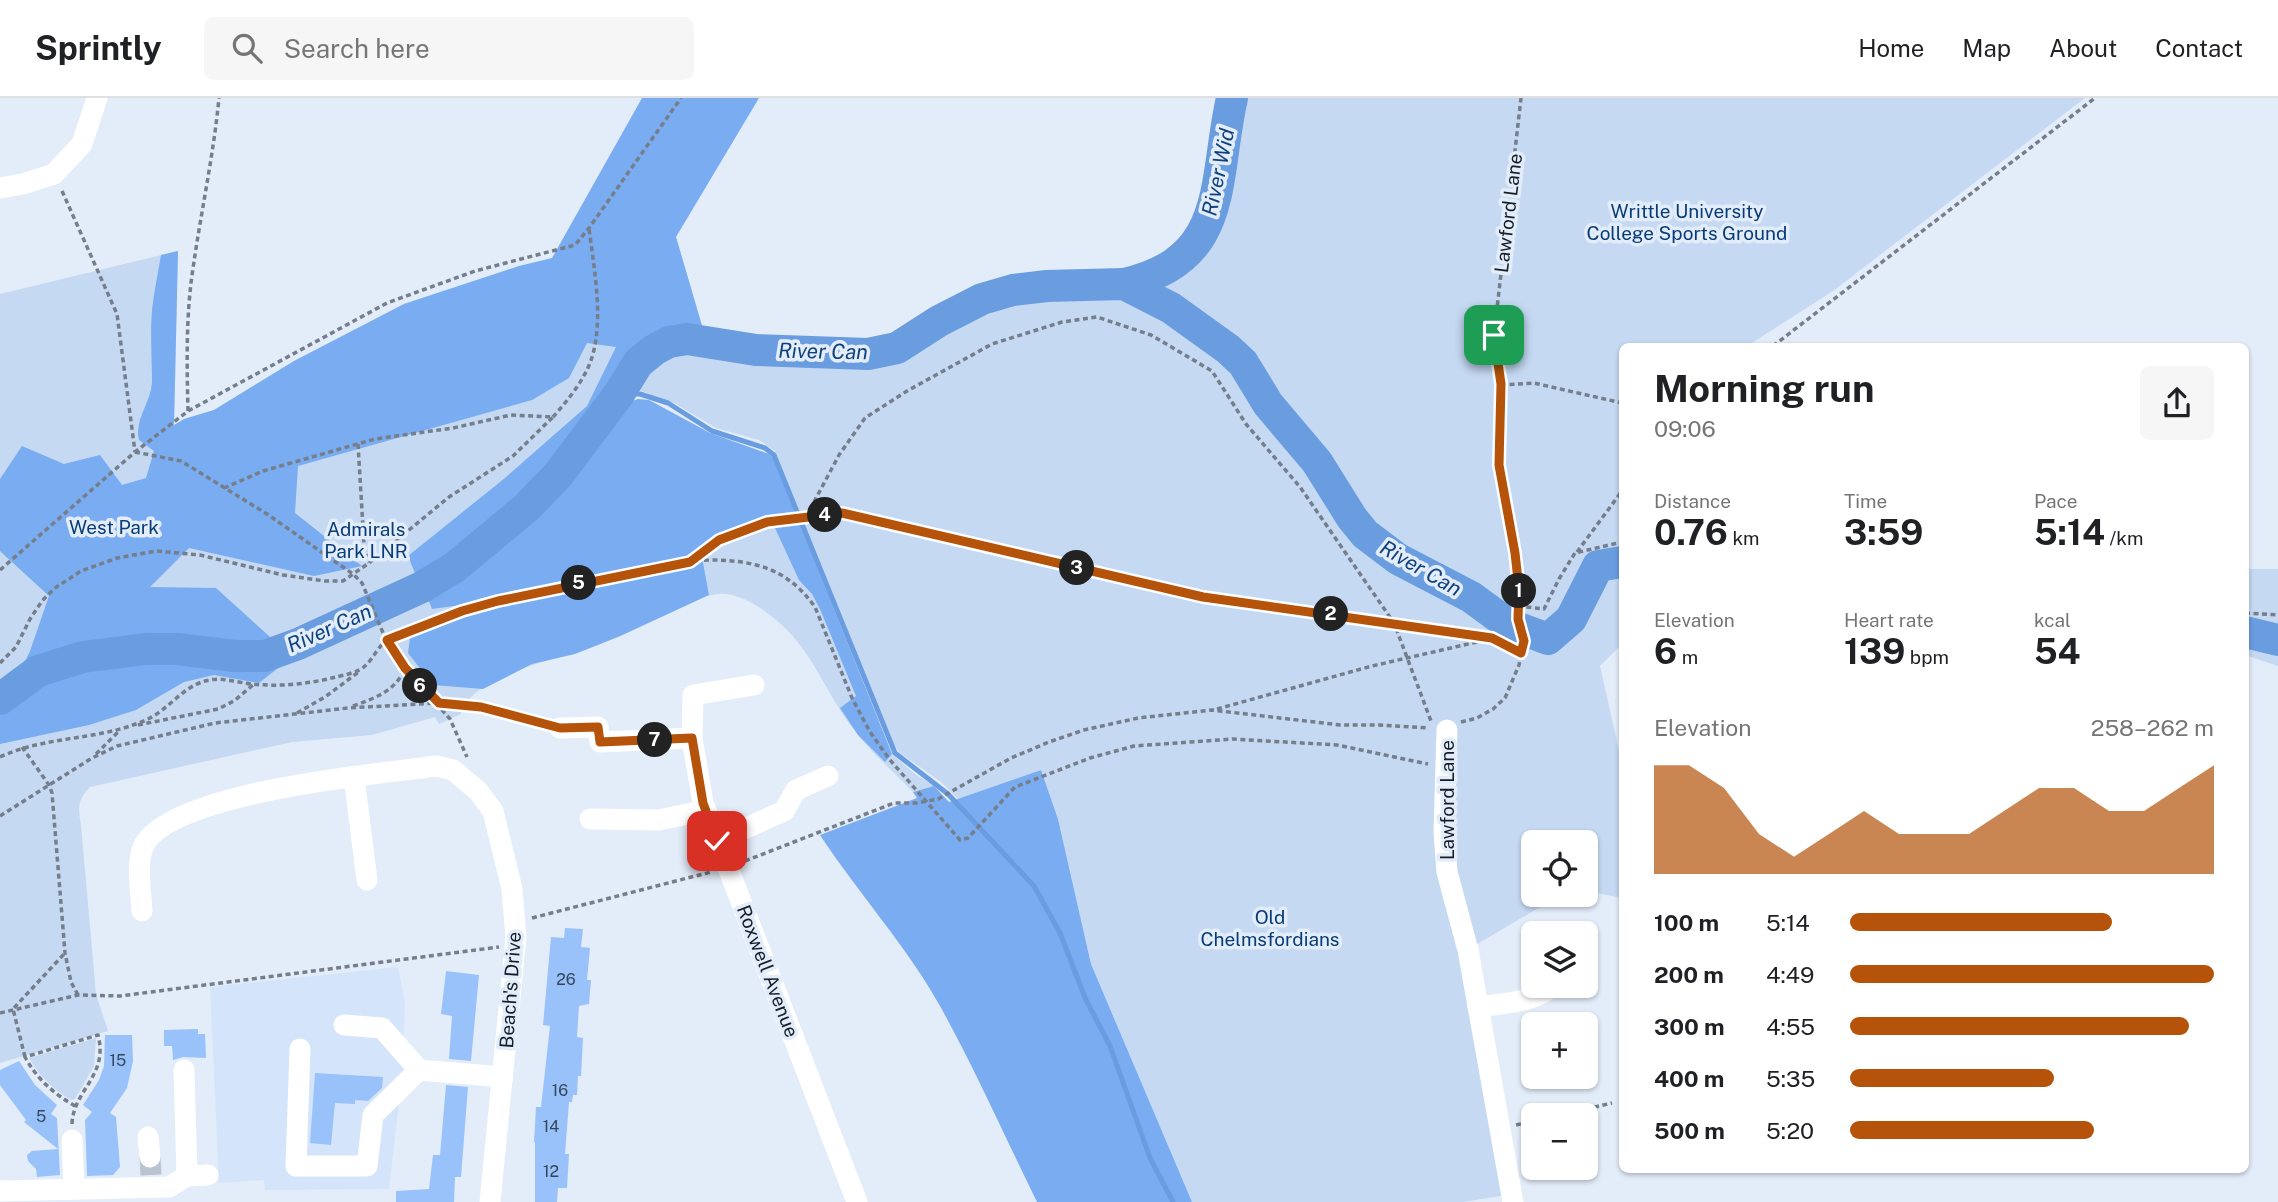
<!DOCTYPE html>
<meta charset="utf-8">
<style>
body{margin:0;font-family:"Public Sans",sans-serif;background:#f6f6f6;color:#202124;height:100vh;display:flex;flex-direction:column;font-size:26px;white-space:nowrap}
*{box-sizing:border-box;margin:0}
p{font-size:23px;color:#757577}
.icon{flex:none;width:38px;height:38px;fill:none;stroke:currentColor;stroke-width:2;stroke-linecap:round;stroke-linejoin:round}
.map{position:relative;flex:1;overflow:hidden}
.sheet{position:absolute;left:1619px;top:245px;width:630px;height:830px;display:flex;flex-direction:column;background:#fff;border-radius:10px;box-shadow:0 2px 5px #0004}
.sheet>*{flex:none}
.buttons{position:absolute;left:1521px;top:732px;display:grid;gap:14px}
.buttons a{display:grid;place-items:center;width:77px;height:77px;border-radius:10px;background:#fff;box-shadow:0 2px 5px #0004;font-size:35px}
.pin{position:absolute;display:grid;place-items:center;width:60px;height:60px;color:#fff;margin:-30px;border-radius:14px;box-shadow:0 4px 10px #0006}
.km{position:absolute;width:35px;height:35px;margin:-18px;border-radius:50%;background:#222;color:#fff;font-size:19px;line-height:35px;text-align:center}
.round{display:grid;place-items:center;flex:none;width:74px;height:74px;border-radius:10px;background:#f6f6f6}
.headline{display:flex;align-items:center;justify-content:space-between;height:119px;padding:0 35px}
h1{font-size:38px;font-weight:700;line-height:52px}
.figures{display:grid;grid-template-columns:repeat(3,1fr);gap:10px;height:119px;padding:7px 35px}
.figures div{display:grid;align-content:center}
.figures b{font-size:35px;font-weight:700}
.figures small{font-size:19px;font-weight:400}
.figures p{font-size:19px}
.chart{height:196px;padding:14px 35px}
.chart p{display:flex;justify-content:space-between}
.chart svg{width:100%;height:126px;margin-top:7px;fill:#b45309;opacity:.7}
ul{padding:0 35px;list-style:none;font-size:23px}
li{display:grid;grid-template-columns:112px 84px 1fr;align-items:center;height:52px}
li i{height:18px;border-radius:9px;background:#b45309}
header{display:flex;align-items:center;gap:42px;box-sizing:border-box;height:98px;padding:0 35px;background:#fff;border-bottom:2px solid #e0e0e0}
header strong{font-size:33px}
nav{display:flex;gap:38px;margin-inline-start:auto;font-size:24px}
.search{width:490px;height:63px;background:#f6f6f6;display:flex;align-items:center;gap:18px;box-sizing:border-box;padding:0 24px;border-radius:10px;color:#757577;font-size:26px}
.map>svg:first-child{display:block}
.built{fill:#d4e5fb}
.green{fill:#c5d9f3}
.forest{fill:#79acf0}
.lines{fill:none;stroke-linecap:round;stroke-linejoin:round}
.stream{stroke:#6a9ce0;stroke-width:5}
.river{stroke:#6a9ce0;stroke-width:32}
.building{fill:#99c2fa}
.minor-tunnel{stroke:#bac3cf;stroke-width:21;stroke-dasharray:21 10;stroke-linecap:butt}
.path{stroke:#757e8a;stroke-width:3.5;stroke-dasharray:5 3.5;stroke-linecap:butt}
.minor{stroke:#fff;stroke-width:21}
.route-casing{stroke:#fff;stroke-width:14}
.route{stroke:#b45309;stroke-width:9}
.labels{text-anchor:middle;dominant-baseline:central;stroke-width:7;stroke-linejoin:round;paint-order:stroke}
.number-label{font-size:16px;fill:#35465c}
.park-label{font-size:19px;fill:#083c78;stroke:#e3ecf9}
.street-label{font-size:19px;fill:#141d28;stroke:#e3ecf9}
.water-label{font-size:21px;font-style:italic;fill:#0f417e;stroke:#e3ecf9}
</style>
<header>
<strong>Sprintly</strong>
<div class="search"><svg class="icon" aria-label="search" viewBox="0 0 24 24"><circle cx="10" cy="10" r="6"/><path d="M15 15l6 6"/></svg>Search here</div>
<nav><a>Home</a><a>Map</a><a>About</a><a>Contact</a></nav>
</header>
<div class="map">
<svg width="2278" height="1104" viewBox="0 0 2278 1104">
<rect width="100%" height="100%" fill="#e3ecf9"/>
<path class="built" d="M398 869 405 905 403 944 424 980 399 1004 389 1091 265 1092 264 1082 219 1085 210 889Z"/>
<g class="green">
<path d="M1226 0H2085L1833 193 1747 248H1622V546L1600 568 1622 666V800L1586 793V744H1533V796H1562L1462 855 1506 1097 1464 1104H1192L1091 866 1058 721 1041 672 958 701 941 684 900 655 894 647 775 353 759 342 716 330 676 306 636 291 634 288C650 260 668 250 701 254L703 231C654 224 632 255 611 293L627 305 638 301 649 302 710 335 772 358 892 656 915 676 934 688 913 694C895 675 874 657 858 637 819 589 814 544 757 508 744 500 727 493 712 497 697 499 681 510 668 516 634 532 600 549 564 558 537 565 468 584 461 616L439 626 435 619 372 637 292 644 90 689C77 702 78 710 81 727L96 896 108 933 0 965V196L178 153 174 327 184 321 214 312 294 263 404 206 519 168 676 139 703 231C753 242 804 251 856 247 871 245 889 243 902 236 928 223 949 204 976 194 1014 180 1052 179 1092 178 1111 177 1131 177 1150 171 1166 165 1183 146 1194 133 1217 107 1220 35 1226 0Z"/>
<path d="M2245 471H2278V568L2245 557Z"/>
<path d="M96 940 94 968 75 1001 71 1002C53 991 40 979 29 960Z"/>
</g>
<g class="forest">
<path d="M642 0H759L676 139 703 231C675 227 655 236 635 254 618 270 609 299 594 317 544 382 488 439 417 480L408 458 505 380 587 308 616 249 587 245 569 280 532 302 298 368 295 415 362 468 314 478 189 450 150 489 216 490 292 559 259 585 214 577 184 584 136 612 89 627 0 646V616L30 553 49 498 0 453V381L22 348 64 366 100 357 122 387 146 380 154 353 139 342C134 321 151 305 152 284 152 260 150 236 152 212 154 194 158 175 161 157L178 153 174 327 184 321 214 312 294 263 404 206 519 168 552 160Z"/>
<path d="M638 301 649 302 710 335 769 356 774 361 892 656 885 664 858 637 840 610 856 598 820 511 812 496 799 482 769 417 719 435 700 449 709 497 620 538 575 556 532 566 483 591 433 587 408 555 410 540 465 518 461 507 432 511 427 498 440 492 567 381 589 349 627 305Z"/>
<path d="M1041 672 1058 721 1091 866 1192 1104H1037C1005 1039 975 971 940 908 906 847 858 795 820 737L917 700 913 694 934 688 949 704Z"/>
</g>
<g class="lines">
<path class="stream" d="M619 296H640L668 305 712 333 765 350 774 357 895 655 948 696 1034 788 1060 835 1086 902 1110 948 1150 1060 1173 1104"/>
<g class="river">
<path d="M1124 186C1230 162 1213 84 1232 0"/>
<path d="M2245 534 2278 542"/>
<path d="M0 601 38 573 83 559 146 551H177L235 558H265L298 546 422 489 455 469 526 410 558 377 619 296 638 265 654 252 669 244 687 241 756 252 868 256 897 250 939 223 982 201 1013 192 1047 188 1124 186 1171 210 1228 251 1243 265 1268 306 1317 364 1352 420 1365 436 1398 461 1471 499 1508 526 1548 541 1571 521 1598 468 1622 464"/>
</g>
</g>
<g class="building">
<path d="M565 830 583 831 581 849 590 850 587 882H591L589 906 579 908 577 939 583 940 581 978H578L577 997H573L572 1004H569L565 1056H569L567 1090H558L557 1104H535V1044H534L536 1009H541L550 928 543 927 551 839 564 840Z"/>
<path d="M446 873 479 877 471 963 449 961 452 918 441 916Z"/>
<path d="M198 931V936H205L206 960 183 959 173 962 172 948H164V932Z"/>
<path d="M105 937H132L133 963 127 990 110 1015 116 1019 120 1069 113 1077 87 1078 85 1022 92 1014 83 1007 99 982 104 968Z"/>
<path d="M19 963 35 987 57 1007 51 1016 57 1020 60 1077 37 1079 36 1071 28 1063 27 1057 32 1053 58 1051 24 1024 26 1022 0 987V972Z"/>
<path d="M315 975 383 979 382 990 368 1003 355 1002V1006L335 1005 331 1047 310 1045Z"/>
<path d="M446 987 468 989 461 1079H455L454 1104H396V1093L429 1091 433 1057H440Z"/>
</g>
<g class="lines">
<path class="minor-tunnel" d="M150 1059 151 1077"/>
<g class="path">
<path d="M62 93 117 216 135 354"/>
<path d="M1773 248 2095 0"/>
<path d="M1501 287 1534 285 1622 305"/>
<path d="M188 313C187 271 186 227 191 185 199 123 213 62 219 0"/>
<path d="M553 319C567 303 582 285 590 265 605 226 594 171 589 130"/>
<path d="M358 346 364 446 369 465"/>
<path d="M135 354 181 363 267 416 353 476 362 485 386 542 405 570 450 621 467 659"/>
<path d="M806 419 839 357 865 320 907 293 992 246 1062 224 1097 219 1151 237 1212 273 1246 326 1300 389 1394 525 1431 623"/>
<path d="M1577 454 1622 393"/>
<path d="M691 463 719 442 767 424 842 415 1203 499 1492 540 1521 555"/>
<path d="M0 472 135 354 188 313 387 205 475 173 575 147 589 130 681 0"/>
<path d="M1518 508 1544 511 1559 481 1575 455 1622 444"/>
<path d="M2245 515 2278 517"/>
<path d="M0 565 16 549 30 521 42 503 55 490 81 473 117 460 156 453 200 457 283 477 325 483H343L369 465 449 399 513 358 553 319 511 317 453 330 375 341 263 373 224 390"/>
<path d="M353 608C375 600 396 593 405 570"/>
<path d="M1217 611 1372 568 1490 541"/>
<path d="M297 615 325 599 360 573"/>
<path d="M1461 624 1477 620 1493 611 1505 600 1519 567 1524 543 1518 521 1519 491 1515 455 1499 367 1501 287 1494 237 1521 0"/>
<path d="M138 627 218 611 234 603 254 586"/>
<path d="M22 649 49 687 52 695 65 855 71 884 78 897"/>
<path d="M96 656 120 632"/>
<path d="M0 659C47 637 101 643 148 621 171 610 184 586 210 582 223 579 239 585 252 586 279 589 309 586 336 579 345 577 359 574 365 568 374 560 379 546 390 540 452 510 521 498 588 484 642 472 701 453 756 467 781 473 800 488 815 509L852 600 870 634 890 662 960 742 968 740 1015 689 1090 660 1134 648 1233 641 1337 647 1428 666"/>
<path d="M0 718 92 660 117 648 215 625 348 610 438 605 481 609 544 626"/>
<path d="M745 763 894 705H917L938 701 1011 660 1049 644 1084 632 1138 620 1212 612 1340 627H1379L1428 630"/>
<path d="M532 820 711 774"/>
<path d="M0 915 78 897 120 898 499 849"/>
<path d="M25 959 13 911 65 855"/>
<path d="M1561 1017 1612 1005"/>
<path d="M72 1026C73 992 109 978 98 937L25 959C37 981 53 995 75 1008"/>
<path d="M1516 1027 1533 1023"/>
</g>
<g class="minor">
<path d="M0 90 23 86 54 76 82 46 97 0"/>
<path d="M754 587 693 597 692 640 703 705 857 1104"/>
<path d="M560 630 598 629 600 644 692 640"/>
<path d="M1447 632 1444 734 1447 774 1468 852 1513 1104"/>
<path d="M354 679 367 782"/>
<path d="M590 721 659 722 706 712"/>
<path d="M717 743 784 713 796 692 828 678"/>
<path d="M142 813C141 795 136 766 143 749 167 694 379 676 436 668L453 672 478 693 493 713 512 791 516 839 490 1104"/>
<path d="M1478 909C1502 905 1536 905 1553 887"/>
<path d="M344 927 382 930 419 972"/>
<path d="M300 951 296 1068H367L373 1017 419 972 503 979"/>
<path d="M184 972 187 1078"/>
<path d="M148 1039 150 1059"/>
<path d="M72 1042 74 1091"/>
<path d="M0 1093 169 1089 187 1078 208 1077"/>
</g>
</g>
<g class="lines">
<defs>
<path id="route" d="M717 743 703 705 692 640 600 644 598 629 560 630 481 609 439 605 405 570 387 542 462 513 498 503 690 464 719 442 767 424 842 415 1203 499 1492 540 1521 555 1524 543 1518 521 1519 491 1515 455 1499 367 1501 286 1494 237"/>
</defs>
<use href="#route" class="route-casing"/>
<use href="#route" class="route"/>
</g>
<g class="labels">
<g class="number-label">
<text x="566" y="881">26</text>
<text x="118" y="962">15</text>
<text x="560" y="992">16</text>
<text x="41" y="1018">5</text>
<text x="551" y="1028">14</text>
<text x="551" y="1073">12</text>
</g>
<g class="park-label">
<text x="1687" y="113">Writtle University<tspan x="1687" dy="22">College Sports Ground</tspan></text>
<text x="114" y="429">West Park</text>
<text x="366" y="431">Admirals<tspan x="366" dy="22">Park LNR</tspan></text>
<text x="1270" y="819">Old<tspan x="1270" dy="22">Chelmsfordians</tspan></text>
</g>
<g class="street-label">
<text transform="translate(1508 115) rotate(-83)">Lawford Lane</text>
<text transform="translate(1447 702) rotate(-90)">Lawford Lane</text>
<text transform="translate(768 873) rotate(69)">Roxwell Avenue</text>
<text transform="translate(510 892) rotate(-86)">Beach's Drive</text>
</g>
<g class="water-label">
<text transform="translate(1218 74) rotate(-78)">River Wid</text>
<text transform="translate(823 253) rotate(1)">River Can</text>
<text transform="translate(1421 470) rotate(30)">River Can</text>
<text transform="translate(329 530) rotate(-24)">River Can</text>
</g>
</g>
</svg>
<div class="buttons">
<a><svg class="icon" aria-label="locate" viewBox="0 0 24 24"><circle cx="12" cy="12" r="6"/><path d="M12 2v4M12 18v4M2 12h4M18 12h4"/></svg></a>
<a><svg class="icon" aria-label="layers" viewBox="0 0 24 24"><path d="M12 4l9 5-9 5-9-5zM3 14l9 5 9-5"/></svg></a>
<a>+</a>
<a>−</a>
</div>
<div class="pin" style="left:1494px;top:237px;background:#1e9e55"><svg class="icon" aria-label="arrive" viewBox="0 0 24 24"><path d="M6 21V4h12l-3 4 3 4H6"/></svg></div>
<div class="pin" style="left:717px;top:743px;background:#d93025"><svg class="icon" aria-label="check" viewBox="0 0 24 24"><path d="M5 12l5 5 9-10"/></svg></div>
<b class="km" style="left:1519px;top:493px">1</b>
<b class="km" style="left:1331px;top:516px">2</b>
<b class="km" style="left:1077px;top:470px">3</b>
<b class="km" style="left:825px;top:417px">4</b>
<b class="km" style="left:579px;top:485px">5</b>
<b class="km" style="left:420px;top:588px">6</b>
<b class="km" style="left:655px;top:642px">7</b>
<section class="sheet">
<div class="headline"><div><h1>Morning run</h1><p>09:06</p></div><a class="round"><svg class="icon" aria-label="share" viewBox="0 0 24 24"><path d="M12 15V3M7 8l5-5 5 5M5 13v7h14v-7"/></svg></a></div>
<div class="figures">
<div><p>Distance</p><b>0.76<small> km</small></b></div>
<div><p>Time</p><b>3:59</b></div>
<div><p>Pace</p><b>5:14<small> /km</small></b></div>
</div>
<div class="figures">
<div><p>Elevation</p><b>6<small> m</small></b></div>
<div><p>Heart rate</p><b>139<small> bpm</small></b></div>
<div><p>kcal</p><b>54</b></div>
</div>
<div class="chart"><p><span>Elevation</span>258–262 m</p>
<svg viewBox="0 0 160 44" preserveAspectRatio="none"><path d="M0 44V6L10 6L20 14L30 30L40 38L50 30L60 22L70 30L80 30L90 30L100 22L110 14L120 14L130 22L140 22L150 14L160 6V44z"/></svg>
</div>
<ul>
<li><b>100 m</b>5:14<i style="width:72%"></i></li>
<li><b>200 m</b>4:49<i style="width:100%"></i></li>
<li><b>300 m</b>4:55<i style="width:93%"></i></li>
<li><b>400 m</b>5:35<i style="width:56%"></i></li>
<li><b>500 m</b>5:20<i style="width:67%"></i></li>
</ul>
</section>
</div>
